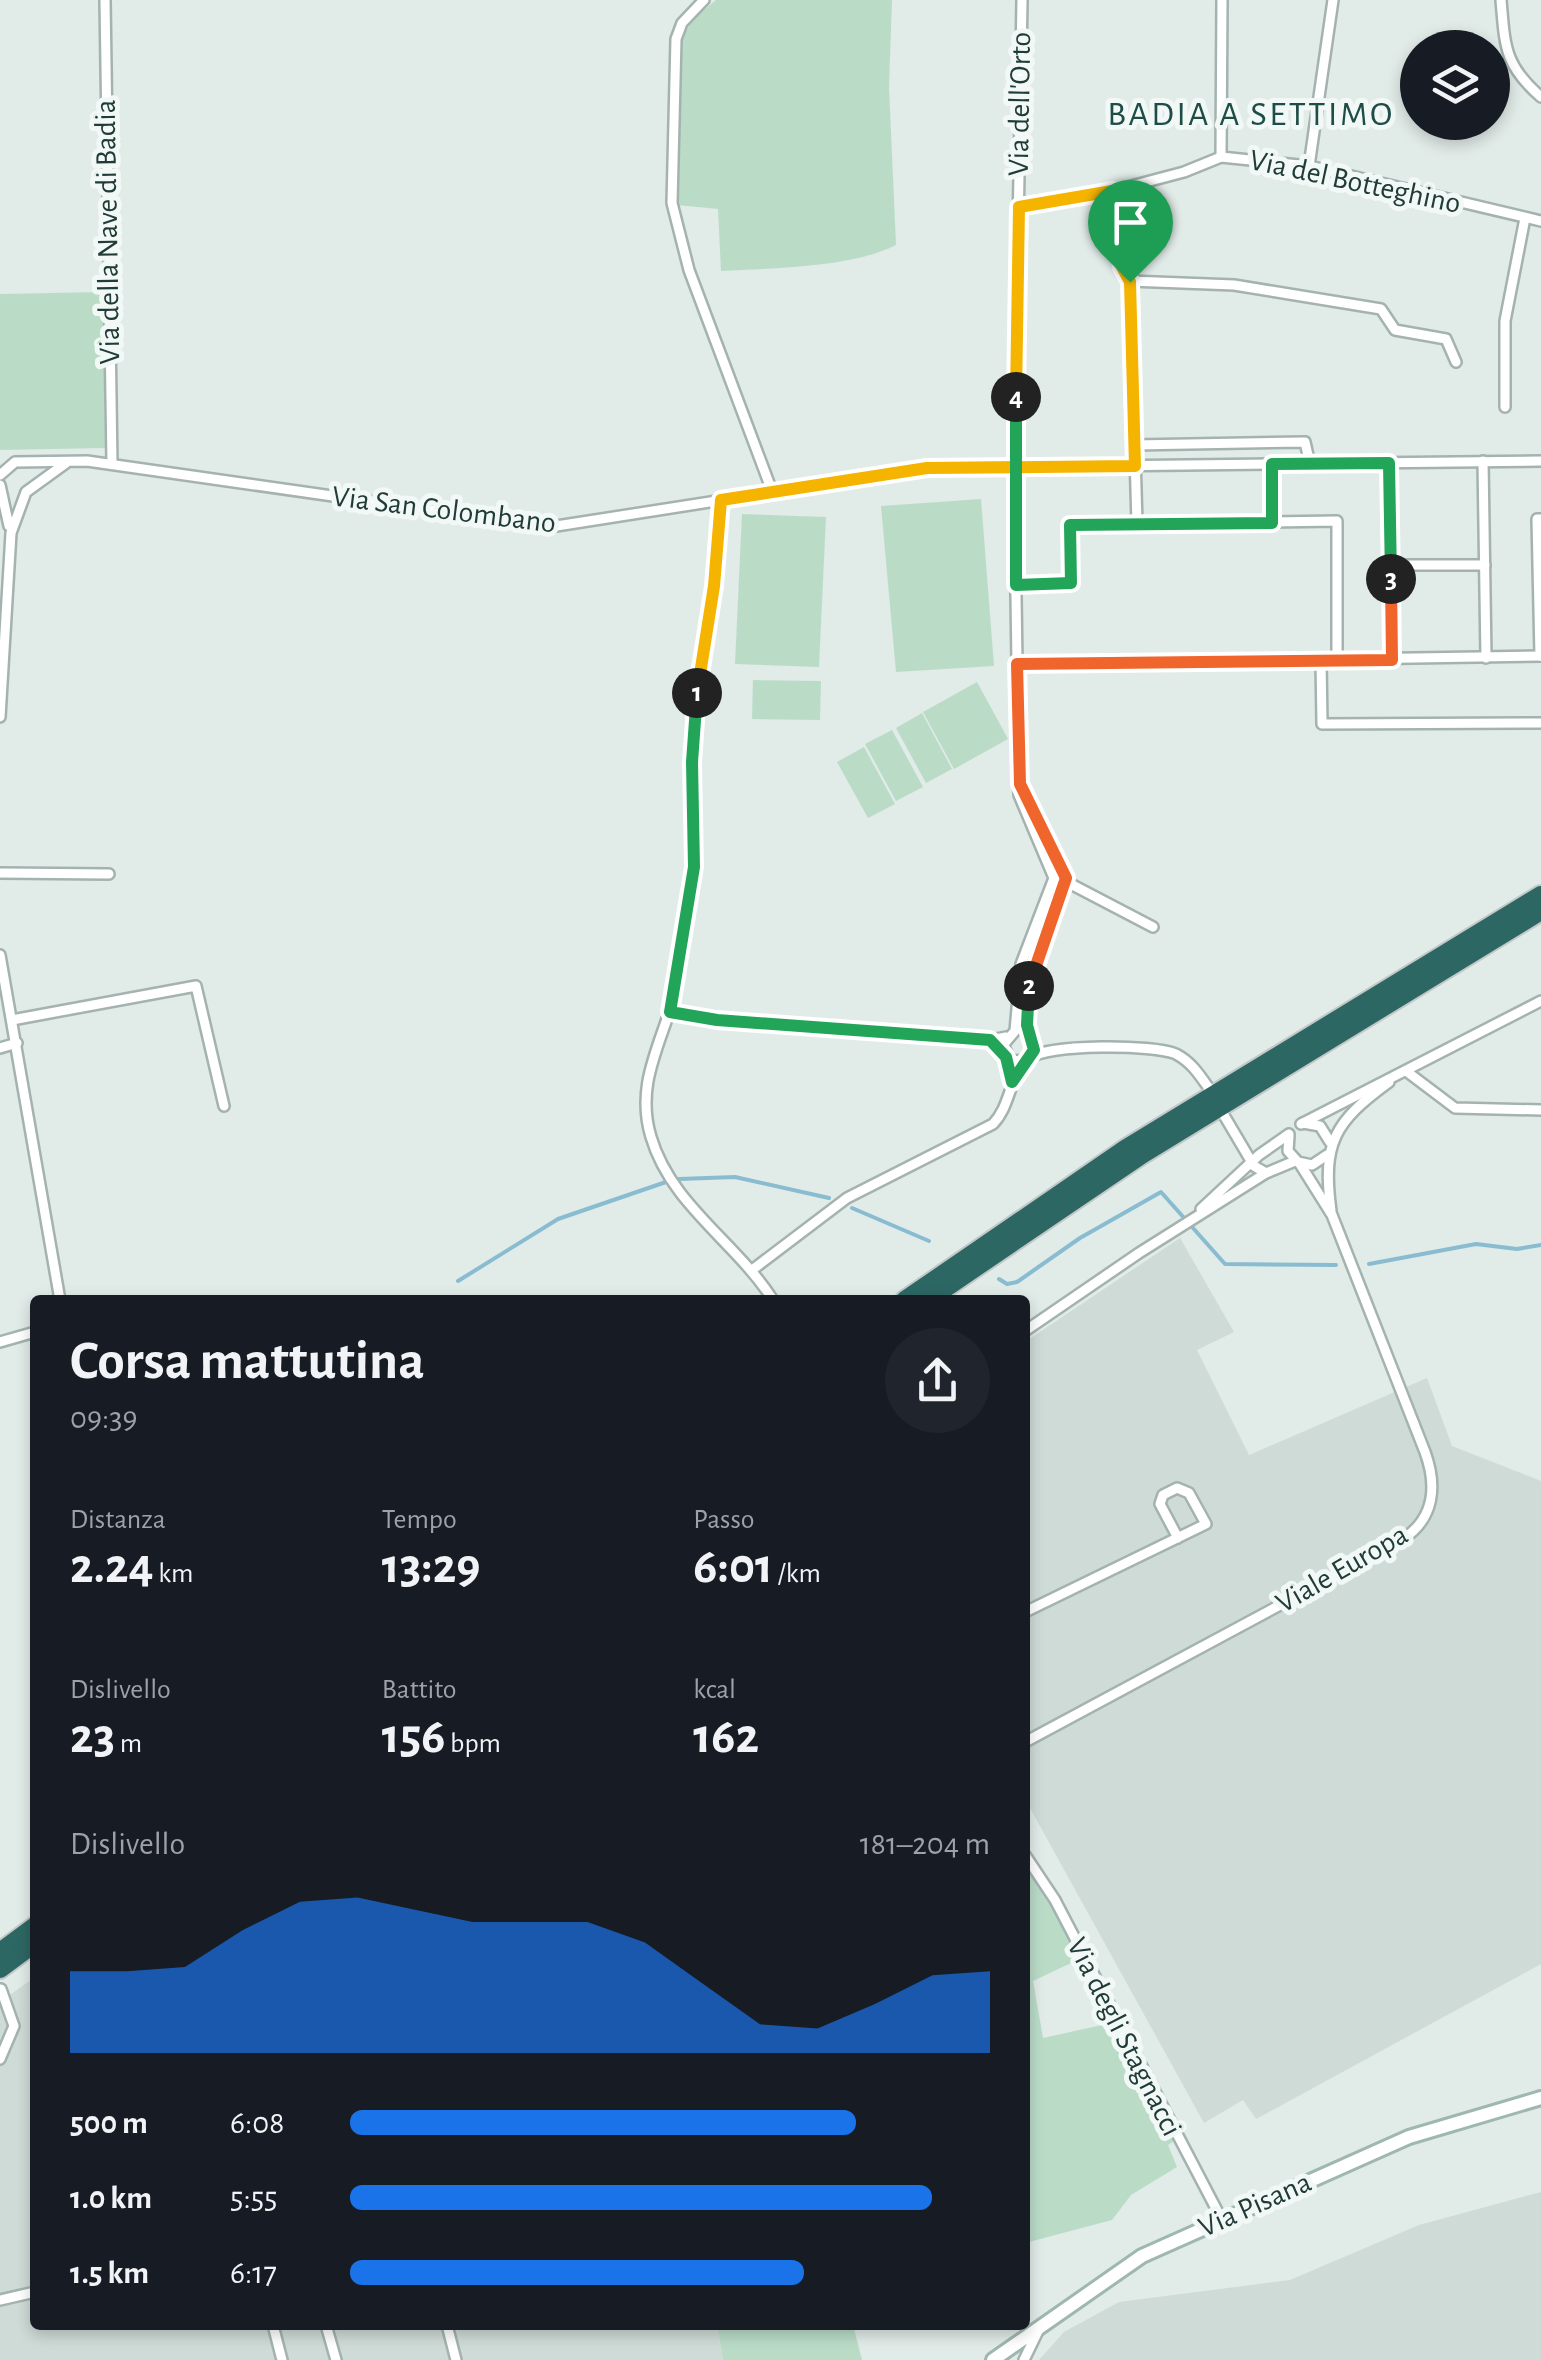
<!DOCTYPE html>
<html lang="it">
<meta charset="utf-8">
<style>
body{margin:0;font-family:"Alegreya Sans",sans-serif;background:#20242c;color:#f1f3f6;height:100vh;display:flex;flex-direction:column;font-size:38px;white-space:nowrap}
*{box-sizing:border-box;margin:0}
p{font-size:32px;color:#9ea1a6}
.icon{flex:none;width:55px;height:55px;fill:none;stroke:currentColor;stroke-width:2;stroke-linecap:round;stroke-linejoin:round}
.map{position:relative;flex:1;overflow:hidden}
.panel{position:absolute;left:30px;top:1295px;width:1000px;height:1035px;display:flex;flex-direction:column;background:#171b24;border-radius:10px;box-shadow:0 5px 15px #0003}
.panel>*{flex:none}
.fabs{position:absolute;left:1400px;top:30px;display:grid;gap:20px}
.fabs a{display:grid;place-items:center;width:110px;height:110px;border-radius:50%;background:#171b24;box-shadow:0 5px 15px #0003;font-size:50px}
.pin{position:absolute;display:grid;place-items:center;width:85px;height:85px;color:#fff;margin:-102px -42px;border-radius:50% 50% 50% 0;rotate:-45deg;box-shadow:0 0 10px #0007}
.pin .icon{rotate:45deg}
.km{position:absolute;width:50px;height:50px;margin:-25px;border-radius:50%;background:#222;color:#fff;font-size:28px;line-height:50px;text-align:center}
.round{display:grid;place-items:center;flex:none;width:105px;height:105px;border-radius:52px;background:#20242c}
.summary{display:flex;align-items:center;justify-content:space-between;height:170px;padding:0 40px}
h1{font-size:55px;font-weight:700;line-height:75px}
.figures{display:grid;grid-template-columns:repeat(3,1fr);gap:15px;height:170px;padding:10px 40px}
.figures div{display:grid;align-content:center}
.figures b{font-size:50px;font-weight:700}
.figures small{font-size:28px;font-weight:400}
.figures p{font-size:28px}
.chart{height:280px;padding:20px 40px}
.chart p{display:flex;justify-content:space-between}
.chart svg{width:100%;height:180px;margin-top:10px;fill:#1a73e8;opacity:.7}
ul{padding:0 40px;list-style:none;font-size:32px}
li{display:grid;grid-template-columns:160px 120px 1fr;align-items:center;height:75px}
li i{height:25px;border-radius:12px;background:#1a73e8}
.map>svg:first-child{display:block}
.built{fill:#cfdbd7}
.green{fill:#badcc7}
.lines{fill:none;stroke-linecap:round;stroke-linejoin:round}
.stream{stroke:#89bcd0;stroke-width:4}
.street-casing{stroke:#a4b3b0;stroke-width:14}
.secondary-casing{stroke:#9fb7b1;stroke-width:18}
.highway-casing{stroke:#c1c8c7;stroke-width:22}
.street{stroke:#fff;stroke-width:9}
.secondary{stroke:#fff;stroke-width:12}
.highway{stroke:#2d6763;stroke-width:18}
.split-1-casing{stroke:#fff;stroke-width:20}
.split-2-casing{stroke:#fff;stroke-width:20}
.split-3-casing{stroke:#fff;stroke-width:20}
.split-4-casing{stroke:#fff;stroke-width:20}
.split-5-casing{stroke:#fff;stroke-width:20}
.split-1{stroke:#f5b400;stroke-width:12}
.split-2{stroke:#22a559;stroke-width:12}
.split-3{stroke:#f0652b;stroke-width:12}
.split-4{stroke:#22a559;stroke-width:12}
.split-5{stroke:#f5b400;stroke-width:12}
.labels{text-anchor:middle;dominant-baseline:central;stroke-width:10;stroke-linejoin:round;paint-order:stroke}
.street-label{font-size:30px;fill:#213c38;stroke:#f1f8f5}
.quarter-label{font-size:35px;letter-spacing:2.5px;fill:#1e4d48;stroke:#f1f8f5}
</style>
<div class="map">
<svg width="1541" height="2360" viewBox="0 0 1541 2360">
<rect width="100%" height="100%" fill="#e1ebe8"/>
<g class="built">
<path d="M1180 1238 1234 1332 1197 1350 1249 1455 1427 1378 1452 1446 1541 1481V1964L1256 2119 1243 2100 1204 2123 1025 1799V1342Z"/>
<path d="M35 1977V2325H717L723 2360H0V2002Z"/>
<path d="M1541 2192V2360H1039L1064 2332 1119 2302 1290 2280 1419 2225Z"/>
</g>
<g class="green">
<path d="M716 0H892L889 87 896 245C851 268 772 268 721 271L718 209 677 205 682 39 692 20Z"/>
<path d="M103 292 105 448 0 450V294Z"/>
<path d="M981 499 994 666 896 672 881 506Z"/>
<path d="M742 514 826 517 819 667 735 664Z"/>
<path d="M753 680 821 681 820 720 752 719Z"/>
<path d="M977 682 1008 739 954 769 923 712Z"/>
<path d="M922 713 952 769 926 783 896 728Z"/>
<path d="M892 730 923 787 896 801 865 744Z"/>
<path d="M864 747 895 804 868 818 837 762Z"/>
<path d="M1025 1855 1084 1957 1033 1981 1043 2038 1120 2021 1177 2139 1168 2145 1177 2167 1131 2195 1112 2220 1025 2243Z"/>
<path d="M717 2325H853L862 2360H723Z"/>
</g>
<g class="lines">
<g class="stream">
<path d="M679 1179 735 1177 829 1198"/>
<path d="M852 1208 929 1241"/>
<path d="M1369 1264 1476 1244 1517 1249 1541 1245"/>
<path d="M999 1279 1007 1284 1017 1282 1080 1238 1161 1192 1225 1264 1336 1265"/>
<path d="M458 1281 558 1219 666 1182"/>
</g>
<defs>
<g id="street">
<path d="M105 0 112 464"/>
<path d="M704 0 682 23 676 39 672 203 689 270 772 491"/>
<path d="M1022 0 1014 464 1019 795 1054 878 1021 964 1015 1031 1003 1045 1011 1061 1028 1060"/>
<path d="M1501 0C1505 46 1504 65 1541 97"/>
<path d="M1221 157 1222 0"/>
<path d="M1309 166 1333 0"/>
<path d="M1112 191 1122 267 1130 281 1234 285 1381 309 1395 330 1446 339 1456 362"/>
<path d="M1019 207 1112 191 1184 172 1221 157 1309 166 1541 221"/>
<path d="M1130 281 1137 524"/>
<path d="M1505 407V321L1525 218"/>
<path d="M1134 445 1305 442 1310 464"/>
<path d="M1483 461 1486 658"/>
<path d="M1389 463 1392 660"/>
<path d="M1272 464V523"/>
<path d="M0 475 15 462 87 461 550 527 927 468 1541 461"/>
<path d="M0 485 9 526"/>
<path d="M721 500C715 581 698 661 692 742 689 798 697 852 689 908 684 942 680 980 669 1013 655 1055 637 1091 651 1137 671 1205 736 1242 773 1300"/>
<path d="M1391 565H1485"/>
<path d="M1016 585 1071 583 1070 525 1337 521V660"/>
<path d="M1540 656 1537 519H1541"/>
<path d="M1321 661 1322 724 1541 723"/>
<path d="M1017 664 1541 656"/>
<path d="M0 717 11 533 26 492 66 463"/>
<path d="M1021 784 1066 878 1032 973 1027 1018 1034 1044 1032 1056"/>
<path d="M0 873 109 874"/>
<path d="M1063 880 1153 927"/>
<path d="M0 955 60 1300"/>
<path d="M670 1012 717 1020 991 1040 1006 1037"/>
<path d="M12 1020 196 986 224 1106"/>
<path d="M0 1048 17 1043"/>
<path d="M1406 1071 1455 1108 1541 1110"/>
<path d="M1225 1117 1254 1166 1266 1173"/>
<path d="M1303 1123 1320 1126 1330 1142"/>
<path d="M1301 1124 1541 1001"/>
<path d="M1289 1136 1288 1151 1298 1162 1312 1165 1327 1155"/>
<path d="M1201 1209 1259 1155 1289 1134"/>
<path d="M1331 1211C1322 1143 1334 1122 1389 1082"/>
<path d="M752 1270 847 1198 993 1124C1012 1104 1008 1076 1030 1058 1047 1044 1154 1044 1176 1054 1191 1062 1199 1074 1208 1087"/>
<path d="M1025 1331 1139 1253 1266 1173 1295 1161"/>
<path d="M0 1342 35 1332"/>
<path d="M1025 1612 1206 1524 1189 1493 1177 1488 1163 1495 1160 1504 1178 1538"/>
<path d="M1025 1742 1403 1539C1435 1518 1437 1485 1425 1452L1332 1215 1300 1164"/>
<path d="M1025 1855 1055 1900 1222 2220"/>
<path d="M0 2059 14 2026 1 1989"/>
<path d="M0 2300 35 2292"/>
<path d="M273 2325 282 2360"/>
<path d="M326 2325 336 2360"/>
<path d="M447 2325 456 2360"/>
<path d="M1024 2360 1038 2331"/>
</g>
<path id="secondary" d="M993 2360 1142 2256 1409 2137 1541 2098"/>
<g id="highway">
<path d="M905 1300 1125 1149 1541 895"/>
<path d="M928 1300 1143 1154 1541 911"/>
<path d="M0 1952 35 1926"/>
<path d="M0 1969 35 1943"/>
</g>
</defs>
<use href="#street" class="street-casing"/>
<use href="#secondary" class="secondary-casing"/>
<use href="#highway" class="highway-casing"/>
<use href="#street" class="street"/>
<use href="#secondary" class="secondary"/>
<use href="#highway" class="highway"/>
</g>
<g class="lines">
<defs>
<path id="split-1" d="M697 693 714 586 721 500 927 468 1135 466 1130 282"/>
<path id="split-2" d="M697 693 692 762 694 867 670 1012 717 1020 990 1040 1006 1057 1012 1082 1034 1050 1027 1025 1029 986"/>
<path id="split-3" d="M1029 986 1066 878 1020 784 1017 664 1392 660 1391 579"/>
<path id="split-4" d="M1016 397V585L1071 583 1070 525 1272 523V464L1389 463 1391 579"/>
<path id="split-5" d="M1016 397 1019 207 1112 191 1122 267 1130 282"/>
</defs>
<use href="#split-1" class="split-1-casing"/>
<use href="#split-2" class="split-2-casing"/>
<use href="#split-3" class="split-3-casing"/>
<use href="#split-4" class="split-4-casing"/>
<use href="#split-5" class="split-5-casing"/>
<use href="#split-1" class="split-1"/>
<use href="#split-2" class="split-2"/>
<use href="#split-3" class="split-3"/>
<use href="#split-4" class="split-4"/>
<use href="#split-5" class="split-5"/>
</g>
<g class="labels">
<g class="street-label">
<text transform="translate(1020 104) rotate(-89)">Via dell'Orto</text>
<text transform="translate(1355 182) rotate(12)">Via del Botteghino</text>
<text transform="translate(108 232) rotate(-91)">Via della Nave di Badia</text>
<text transform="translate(444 510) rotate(7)">Via San Colombano</text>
<text transform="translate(1342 1569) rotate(-30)">Viale Europa</text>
<text transform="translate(1124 2037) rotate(63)">Via degli Stagnacci</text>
<text transform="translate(1255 2205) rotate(-24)">Via Pisana</text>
</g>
<g class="quarter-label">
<text x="1251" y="114">BADIA A SETTIMO</text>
</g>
</g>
</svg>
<div class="fabs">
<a><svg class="icon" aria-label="layers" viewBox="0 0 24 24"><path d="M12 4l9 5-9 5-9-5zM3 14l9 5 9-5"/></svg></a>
</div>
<div class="pin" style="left:1130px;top:282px;background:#1e9e55"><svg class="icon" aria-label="arrive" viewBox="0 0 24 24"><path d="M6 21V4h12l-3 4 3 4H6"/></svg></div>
<b class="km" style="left:697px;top:693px">1</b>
<b class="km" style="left:1029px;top:986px">2</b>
<b class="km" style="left:1391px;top:579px">3</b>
<b class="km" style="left:1016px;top:397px">4</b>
<section class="panel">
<div class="summary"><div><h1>Corsa mattutina</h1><p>09:39</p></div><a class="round"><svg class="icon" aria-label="share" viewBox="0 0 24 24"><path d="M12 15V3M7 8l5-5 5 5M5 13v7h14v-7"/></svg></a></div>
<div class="figures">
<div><p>Distanza</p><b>2.24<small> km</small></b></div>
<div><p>Tempo</p><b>13:29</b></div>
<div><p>Passo</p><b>6:01<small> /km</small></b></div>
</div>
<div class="figures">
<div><p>Dislivello</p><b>23<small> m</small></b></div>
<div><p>Battito</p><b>156<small> bpm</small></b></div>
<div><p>kcal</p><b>162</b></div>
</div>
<div class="chart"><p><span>Dislivello</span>181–204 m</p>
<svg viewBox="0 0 160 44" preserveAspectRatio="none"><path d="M0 44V24L10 24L20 23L30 14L40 7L50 6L60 9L70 12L80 12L90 12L100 17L110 27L120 37L130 38L140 32L150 25L160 24V44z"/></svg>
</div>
<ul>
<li><b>500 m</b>6:08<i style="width:79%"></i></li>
<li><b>1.0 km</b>5:55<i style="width:91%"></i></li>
<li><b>1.5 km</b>6:17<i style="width:71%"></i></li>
</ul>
</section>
</div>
